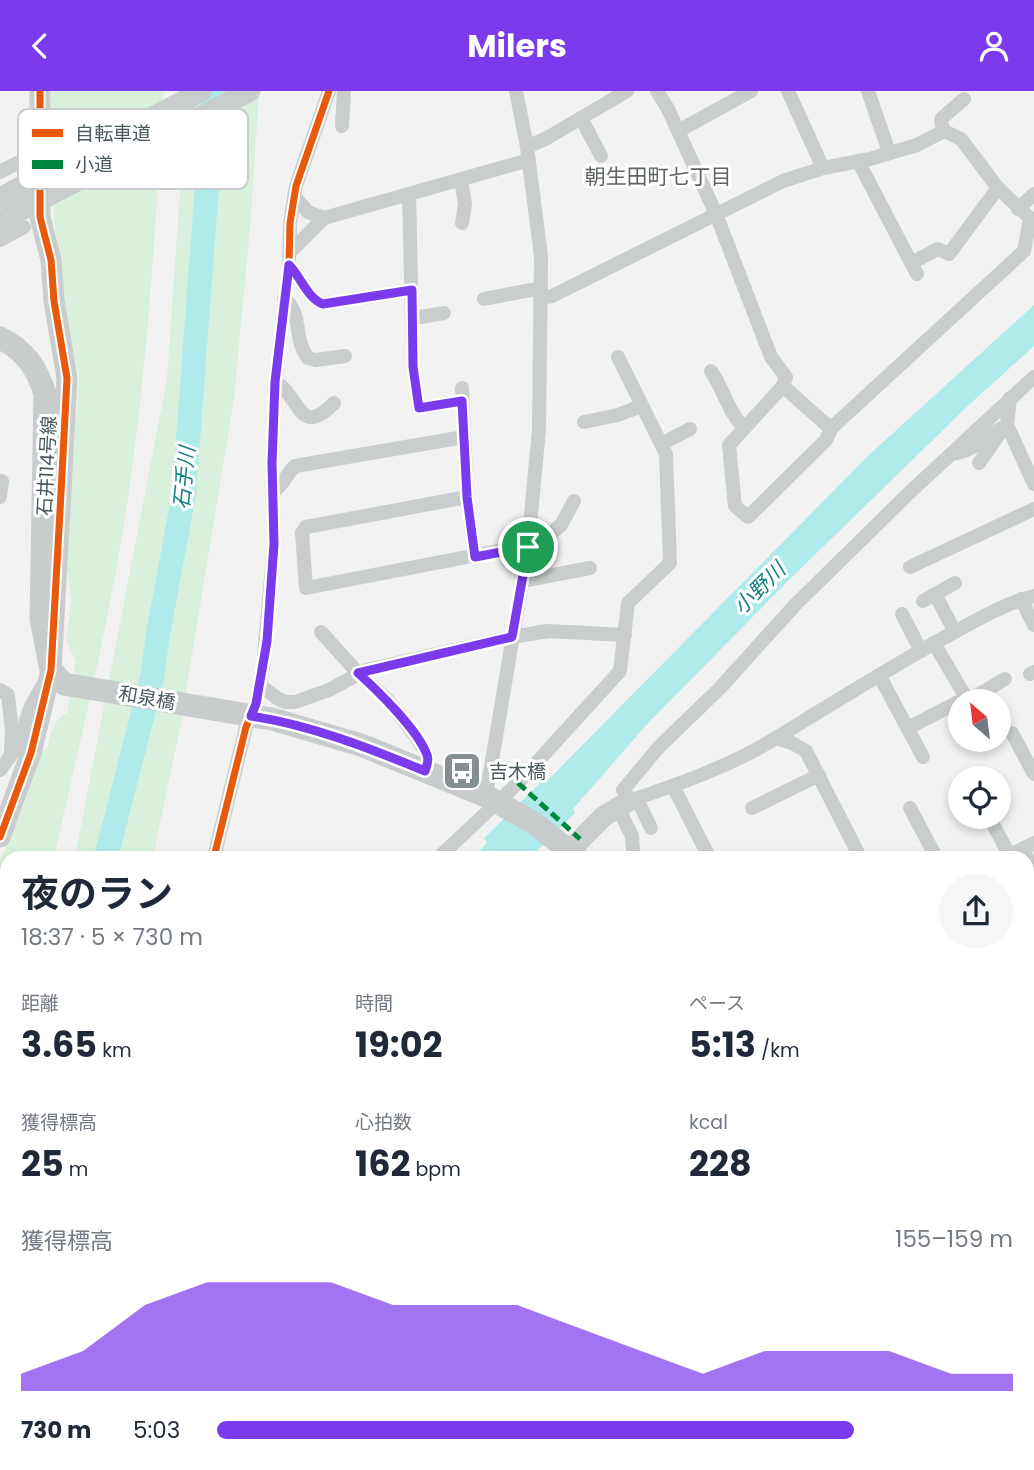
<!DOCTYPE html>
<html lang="ja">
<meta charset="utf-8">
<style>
body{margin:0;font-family:Poppins,"Noto Sans JP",sans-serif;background:#f6f6f7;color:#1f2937;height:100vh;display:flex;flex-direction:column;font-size:26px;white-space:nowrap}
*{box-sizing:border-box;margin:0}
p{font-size:23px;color:#747a83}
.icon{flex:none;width:38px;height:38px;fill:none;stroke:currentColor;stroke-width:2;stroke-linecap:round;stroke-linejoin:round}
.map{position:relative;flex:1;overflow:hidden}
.sheet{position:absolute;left:0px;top:760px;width:1034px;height:620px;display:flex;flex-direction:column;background:#fff;border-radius:21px 21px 0 0;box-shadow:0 4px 10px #0003}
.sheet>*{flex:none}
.needle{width:46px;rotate:332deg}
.controls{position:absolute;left:948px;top:598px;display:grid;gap:14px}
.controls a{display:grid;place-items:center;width:63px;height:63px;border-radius:50%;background:#fff;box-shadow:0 4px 10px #0003;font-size:35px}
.pin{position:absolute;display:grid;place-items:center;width:60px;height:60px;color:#fff;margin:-30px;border:4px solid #fff;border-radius:50%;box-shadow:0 2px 7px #0007}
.round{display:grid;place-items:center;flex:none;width:74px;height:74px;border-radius:37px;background:#f6f6f7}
.head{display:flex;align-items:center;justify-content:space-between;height:119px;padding:0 21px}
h1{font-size:38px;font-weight:700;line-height:52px}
.figures{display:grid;grid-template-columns:repeat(3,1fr);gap:10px;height:119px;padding:7px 21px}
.figures div{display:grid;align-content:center}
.figures b{font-size:35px;font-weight:700}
.figures small{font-size:19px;font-weight:400}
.figures p{font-size:19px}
.chart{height:196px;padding:14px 21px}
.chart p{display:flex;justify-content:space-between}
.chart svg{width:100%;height:126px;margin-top:7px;fill:#7c3aed;opacity:.7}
ul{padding:0 21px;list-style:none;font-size:23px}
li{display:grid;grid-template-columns:112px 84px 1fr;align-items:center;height:52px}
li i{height:18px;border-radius:9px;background:#7c3aed}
header{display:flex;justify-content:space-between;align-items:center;height:91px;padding:0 21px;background:#7c3aed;color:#fff;font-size:32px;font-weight:700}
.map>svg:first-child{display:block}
.green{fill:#d8f0dc}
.water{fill:#afebea}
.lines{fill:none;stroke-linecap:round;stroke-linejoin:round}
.river{stroke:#afebea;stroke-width:24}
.street{stroke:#cacdce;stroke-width:14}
.secondary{stroke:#c9cdce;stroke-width:21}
.primary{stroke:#c8cccd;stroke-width:23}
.quiet{stroke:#00873e;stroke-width:5;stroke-dasharray:10 5;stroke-linecap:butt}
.cycleway-casing{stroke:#fff;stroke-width:11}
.cycleway{stroke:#e8590c;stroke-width:7}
.route-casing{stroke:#fff;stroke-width:14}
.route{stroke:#7c3aed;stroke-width:9}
.labels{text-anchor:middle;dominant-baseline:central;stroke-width:6;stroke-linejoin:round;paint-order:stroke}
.street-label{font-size:19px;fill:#4a595e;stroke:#fff}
.poi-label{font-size:19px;fill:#4a595e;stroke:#fff;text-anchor:start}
.neighbourhood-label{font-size:21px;fill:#5e6366;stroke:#fff}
.water-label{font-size:21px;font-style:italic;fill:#13817f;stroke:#fff}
.key{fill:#fff;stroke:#c9cdcf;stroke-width:2}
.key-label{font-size:19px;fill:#4a595e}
</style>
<header><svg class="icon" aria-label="back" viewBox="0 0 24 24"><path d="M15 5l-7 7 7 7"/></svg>Milers<svg class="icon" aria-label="person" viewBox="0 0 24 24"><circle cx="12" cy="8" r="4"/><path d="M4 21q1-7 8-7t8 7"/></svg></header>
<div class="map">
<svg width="1034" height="1379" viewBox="0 0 1034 1379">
<rect width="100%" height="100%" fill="#f2f2f2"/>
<g class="green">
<path d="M51 0H164C155 136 148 273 128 407 110 528 81 647 54 766H7V928L0 949V770L25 709 42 661 47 658C51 642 52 630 67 622L76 569 71 562 67 548 71 508 67 473 79 285 65 226 54 130Z"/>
<path d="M187 0H259L251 125 234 308 180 637 153 766H75L167 288Z"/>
<path d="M7 976V1142L0 1156V993Z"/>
<path d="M7 1183V1284L0 1296V1197Z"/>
</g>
<g class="water">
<path d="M1034 214V255L971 312 795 483 649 631 573 718 575 722 530 766H473L487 752 484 747 542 690 545 692 869 364Z"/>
<path d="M7 1344V1372H40L35 1379H0V1355Z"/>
</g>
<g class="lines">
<g class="river">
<path d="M106 766 152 587 158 543 184 403 214 0"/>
<path d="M0 1076 7 1059"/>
</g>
<g class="street">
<path d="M657 0 668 18 716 123 771 266 786 286 783 295"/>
<path d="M788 0 823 77"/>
<path d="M868 0 889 61"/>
<path d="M581 27 601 65"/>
<path d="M342 35 344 0"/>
<path d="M678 40 751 0"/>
<path d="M944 40 941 31 942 27 964 8"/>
<path d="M527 56 547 47 627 0"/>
<path d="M858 70 917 183"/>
<path d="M0 81 23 69"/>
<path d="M461 89 465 113 462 132"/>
<path d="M409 103 413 276 419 317 462 310"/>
<path d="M294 105 308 121 324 127"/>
<path d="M1018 118 1034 103"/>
<path d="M0 149 24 136"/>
<path d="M290 161 324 127 529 69"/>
<path d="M911 172 938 158 949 163 998 97"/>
<path d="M289 174C301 186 307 207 323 213L412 199"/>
<path d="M541 207 552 205 783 90 823 77 870 68 917 54 944 40 961 48 998 97 1034 131"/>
<path d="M284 208C303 221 293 249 308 267L316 269 345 265"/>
<path d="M484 208 541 197"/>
<path d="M414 227 444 222"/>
<path d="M711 280C725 301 726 317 744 337"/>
<path d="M1034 286 909 402 795 514 720 597 659 656 623 699 629 710C679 693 731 675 776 647 833 612 889 577 947 545 975 530 1003 513 1034 505"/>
<path d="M275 291C300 303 298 349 334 312"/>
<path d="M462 297 467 406 475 465"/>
<path d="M1010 307 1007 334 1034 393"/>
<path d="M584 331 618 324 641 315"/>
<path d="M831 338 783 295 729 354 735 415 748 426 826 349 831 338 839 330 1024 160 1030 128"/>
<path d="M663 352 690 338"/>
<path d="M951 363C974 361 987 344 1007 334"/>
<path d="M979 372 1000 342"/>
<path d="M0 390H2L0 406"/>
<path d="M273 401C284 394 286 383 295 375L464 346"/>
<path d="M467 406 306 436 302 442 306 497 539 452 561 434 574 410"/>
<path d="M910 476 1034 418"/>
<path d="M522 490 590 477"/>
<path d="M935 503 955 541"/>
<path d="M1021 508 1034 534"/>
<path d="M923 510 955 492"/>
<path d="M902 523 921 560"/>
<path d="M321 541 358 582 387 608 416 646 427 663 428 670 426 680"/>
<path d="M934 552 968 610 1005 588"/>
<path d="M1030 583 1034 581"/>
<path d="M879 584 923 666"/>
<path d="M260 594 277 607 285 611H295L329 599 366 579 512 546 548 540 625 544"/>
<path d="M0 599 8 604 12 640 11 660"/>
<path d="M908 637 966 607"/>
<path d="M1012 642 1034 683"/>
<path d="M776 647 792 652 806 660 860 766"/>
<path d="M0 679 19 653 30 617 41 597"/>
<path d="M673 695 707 762"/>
<path d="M960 700 961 699"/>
<path d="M486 705 528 456 539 338 541 165 527 56 516 0"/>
<path d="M637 708 651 737"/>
<path d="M618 717 632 745 633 759"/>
<path d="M752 717 819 684"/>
<path d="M910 717 936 766"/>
<path d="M989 726 1010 765"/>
<path d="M1023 758 1034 780"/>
<path d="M214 766 246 636 256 613 263 576 274 453 272 372 275 291 289 174 290 132 296 95 329 0"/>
<path d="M439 766 518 692 620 580 628 512 670 472 666 363 618 266"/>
<path d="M1006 766 1034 752"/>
<path d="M1027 850 1034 847"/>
<path d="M1027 896 1032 906"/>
<path d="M1027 922 1034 920"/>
<path d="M1027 1015 1034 1012"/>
<path d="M1027 1089 1034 1101"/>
<path d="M1027 1152 1034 1148"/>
<path d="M1027 1263 1034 1260"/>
<path d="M1027 1274 1034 1287"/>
<path d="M0 1304 3 1301"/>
<path d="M0 1341 7 1345"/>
<path d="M54 1372 67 1379"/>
<path d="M220 1372 250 1379"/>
<path d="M558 1372 562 1379"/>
<path d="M647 1372 651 1379"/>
<path d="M363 1379 365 1372"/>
<path d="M406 1379 416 1372"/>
<path d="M601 1379 613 1372"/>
</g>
<g class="secondary">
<path d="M0 107 202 0"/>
<path d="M0 130 250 0"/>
<path d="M0 746 31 662 51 579 61 402 67 287 54 210 51 169 40 126V0"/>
<path d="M569 760 604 725 629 710"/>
</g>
<g class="primary">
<path d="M0 247C25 259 37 277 45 303L41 528 51 579 64 593 272 628 361 654 486 705 534 732 577 766"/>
<path d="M918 1372 922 1379"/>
</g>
<path class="quiet" d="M518 692 580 748"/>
<defs>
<g id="cycleway">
<path d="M0 746 31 662 51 579 61 402 67 287 54 210 51 169 40 126V0"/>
<path d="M214 766 246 636 256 613 263 576 274 453 272 372 275 291 289 174 290 132 296 95 329 0"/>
</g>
</defs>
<use href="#cycleway" class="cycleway-casing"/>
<use href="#cycleway" class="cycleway"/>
</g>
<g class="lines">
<defs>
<path id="route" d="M289 174C301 186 307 207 323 213L412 199 413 276 419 317 462 310 467 406 475 466 528 456 512 546 358 582C378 600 418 639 427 664 429 669 427 675 425 680 369 657 311 634 251 625L256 613 267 550 274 453 272 372 275 291Z"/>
</defs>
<use href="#route" class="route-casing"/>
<use href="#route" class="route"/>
</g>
<defs>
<symbol id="bus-square" viewBox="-11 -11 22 22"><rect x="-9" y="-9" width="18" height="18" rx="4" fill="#858f92" stroke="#fff"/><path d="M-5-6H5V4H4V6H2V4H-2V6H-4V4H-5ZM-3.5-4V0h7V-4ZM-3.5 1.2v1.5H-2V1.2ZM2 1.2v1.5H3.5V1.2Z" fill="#fff"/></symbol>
</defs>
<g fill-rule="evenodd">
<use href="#bus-square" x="440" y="658" width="44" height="44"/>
</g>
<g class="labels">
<g class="street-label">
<text transform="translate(47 375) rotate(-87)">石井114号線</text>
<text transform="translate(147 607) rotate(10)">和泉橋</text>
</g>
<g class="poi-label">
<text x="489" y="680">吉木橋</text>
</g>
<g class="neighbourhood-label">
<text x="658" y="85">朝生田町七丁目</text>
</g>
<g class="water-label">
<text transform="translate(184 387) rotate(-84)">石手川</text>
<text transform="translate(759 497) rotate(-45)">小野川</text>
</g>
</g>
<rect x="18" y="18" width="230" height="80" rx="10" class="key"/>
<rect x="32" y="38" width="31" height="8" fill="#e8590c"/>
<rect x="32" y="69" width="31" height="9" fill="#00873e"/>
<g class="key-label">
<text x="75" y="49">自転車道</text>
<text x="75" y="80">小道</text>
</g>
</svg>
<div class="controls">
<a><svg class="needle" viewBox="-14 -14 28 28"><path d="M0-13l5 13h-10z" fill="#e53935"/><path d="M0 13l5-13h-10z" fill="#747a83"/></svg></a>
<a><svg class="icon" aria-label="locate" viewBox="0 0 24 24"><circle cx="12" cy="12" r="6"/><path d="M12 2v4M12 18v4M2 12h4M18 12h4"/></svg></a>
</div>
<div class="pin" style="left:528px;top:456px;background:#1e9e55"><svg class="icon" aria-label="arrive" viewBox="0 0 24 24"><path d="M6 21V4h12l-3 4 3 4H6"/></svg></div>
<section class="sheet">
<div class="head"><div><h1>夜のラン</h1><p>18:37 · 5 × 730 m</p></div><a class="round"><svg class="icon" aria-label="share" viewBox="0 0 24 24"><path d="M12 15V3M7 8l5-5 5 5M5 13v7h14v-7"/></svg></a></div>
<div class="figures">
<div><p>距離</p><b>3.65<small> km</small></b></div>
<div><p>時間</p><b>19:02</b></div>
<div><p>ペース</p><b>5:13<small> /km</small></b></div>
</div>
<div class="figures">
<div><p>獲得標高</p><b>25<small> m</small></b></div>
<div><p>心拍数</p><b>162<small> bpm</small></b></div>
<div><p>kcal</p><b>228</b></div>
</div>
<div class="chart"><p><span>獲得標高</span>155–159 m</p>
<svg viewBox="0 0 160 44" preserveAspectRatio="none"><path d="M0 44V38L10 30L20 14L30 6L40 6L50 6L60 14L70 14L80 14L90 22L100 30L110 38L120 30L130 30L140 30L150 38L160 38V44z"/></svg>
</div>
<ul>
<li><b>730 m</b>5:03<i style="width:80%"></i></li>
</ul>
</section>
</div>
